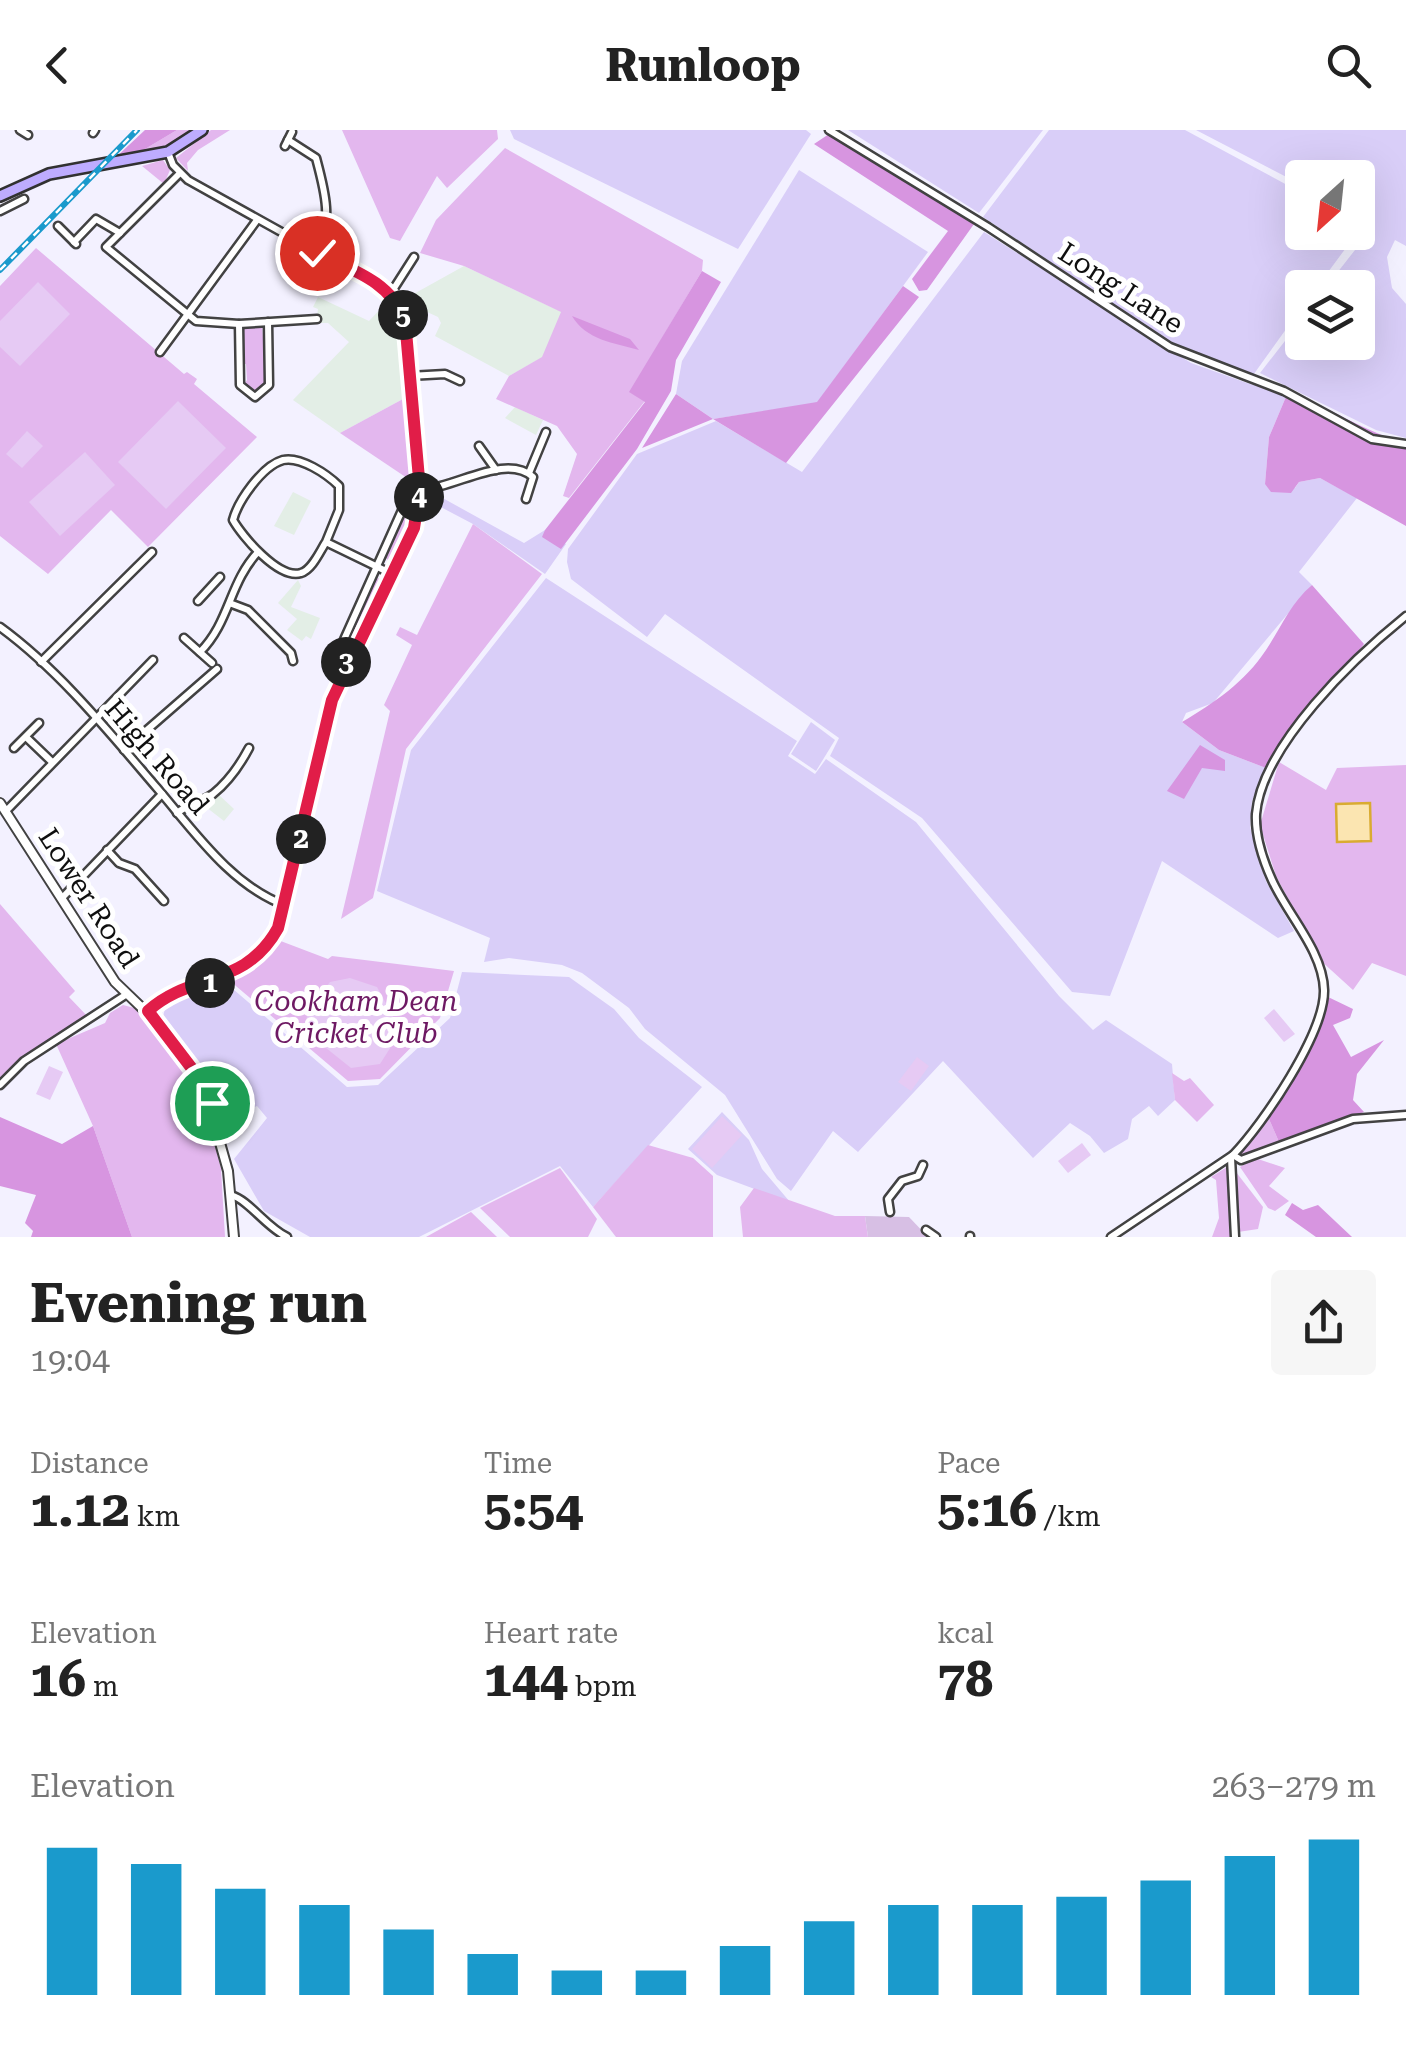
<!DOCTYPE html>
<meta charset="utf-8">
<style>
body{margin:0;font-family:"Roboto Serif",serif;background:#f6f6f6;color:#222;height:100vh;display:flex;flex-direction:column;font-size:38px;white-space:nowrap}
*{box-sizing:border-box;margin:0}
p{font-size:32px;color:#767676}
.icon{flex:none;width:55px;height:55px;fill:none;stroke:currentColor;stroke-width:2;stroke-linecap:round;stroke-linejoin:round}
.map{position:relative;height:1107px;overflow:hidden}
.side{display:flex;flex-direction:column;background:#fff;flex:1}
.side>*{flex:none}
.needle{width:65px;rotate:207deg}
.controls{position:absolute;left:1285px;top:30px;display:grid;gap:20px}
.controls a{display:grid;place-items:center;width:90px;height:90px;border-radius:10px;background:#fff;box-shadow:0 10px 40px #0002;font-size:50px}
.pin{position:absolute;display:grid;place-items:center;width:85px;height:85px;color:#fff;margin:-42px;border:5px solid #fff;border-radius:50%;box-shadow:0 2px 10px #0007}
.km{position:absolute;width:50px;height:50px;margin:-25px;border-radius:50%;background:#222;color:#fff;font-size:28px;line-height:50px;text-align:center}
.round{display:grid;place-items:center;flex:none;width:105px;height:105px;border-radius:10px;background:#f6f6f6}
.overview{display:flex;align-items:center;justify-content:space-between;height:170px;padding:0 30px}
h1{font-size:55px;font-weight:700;line-height:75px}
.figures{display:grid;grid-template-columns:repeat(3,1fr);gap:15px;height:170px;padding:10px 30px}
.figures div{display:grid;align-content:center}
.figures b{font-size:50px;font-weight:700}
.figures small{font-size:28px;font-weight:400}
.figures p{font-size:28px}
.chart{height:280px;padding:20px 30px}
.chart p{display:flex;justify-content:space-between}
.chart svg{width:100%;height:180px;margin-top:10px;stroke:#1a9acc;stroke-width:6}
header{display:flex;justify-content:space-between;align-items:center;height:130px;padding:0 30px;background:#fff;font-size:45px;font-weight:700}
.map>svg:first-child{display:block}
.industrial{fill:#e3eee6}
.farmland{fill:#d9cef8}
.green{fill:#e3b7ee}
.forest{fill:#d795e0}
.cemetery{fill:#d7bfe4}
.pitch{fill:#e6caf4}
.water{fill:#fbe5b1;stroke:#d9ab31;stroke-width:2.5}
.lines{fill:none;stroke-linecap:round;stroke-linejoin:round}
.minor-casing{stroke:#424242;stroke-width:11}
.tertiary-casing{stroke:#424242;stroke-width:12}
.secondary-casing{stroke:#313131;stroke-width:14}
.minor{stroke:#fff;stroke-width:6}
.tertiary{stroke:#fff;stroke-width:8}
.secondary{stroke:#beacff;stroke-width:9}
.rail-casing{stroke:#1a9acc;stroke-width:6}
.rail{stroke:#fff;stroke-width:2.5;stroke-dasharray:8;stroke-linecap:butt}
.route-casing{stroke:#fff;stroke-width:20}
.route{stroke:#e11d48;stroke-width:12}
.labels{text-anchor:middle;dominant-baseline:central;stroke-width:10;stroke-linejoin:round;paint-order:stroke}
.street-label{font-size:28px;fill:#0f0f0f;stroke:#fff}
.park-label{font-size:28px;font-style:italic;fill:#6e1963;stroke:#fff}
</style>
<header><svg class="icon" aria-label="back" viewBox="0 0 24 24"><path d="M15 5l-7 7 7 7"/></svg>Runloop<svg class="icon" aria-label="search" viewBox="0 0 24 24"><circle cx="10" cy="10" r="6"/><path d="M15 15l6 6"/></svg></header>
<div class="map">
<svg width="1406" height="1107" viewBox="0 0 1406 1107">
<rect width="100%" height="100%" fill="#f3f1ff"/>
<g class="industrial">
<path d="M464 136 562 182 543 227 509 246 435 206 441 193 438 187 410 174V166Z"/>
<path d="M318 167 369 191 389 170 400 195 403 269 340 303 293 270 349 212 328 193H316L318 179 313 177Z"/>
<path d="M515 277 543 290 536 305 505 288Z"/>
<path d="M293 362 311 371 294 405 274 396Z"/>
<path d="M298 450 301 456 291 477 320 488 311 509 306 506 302 511 287 500 297 489 278 473Z"/>
<path d="M218 664 234 679 224 691 202 674Z"/>
</g>
<g class="farmland">
<path d="M510 0H806L811 4 738 119 514 9Z"/>
<path d="M848 0H1043L979 83Z"/>
<path d="M1049 0H1185L1302 63V102L1357 103 1317 157 1302 158V177L1251 248 1170 212 983 87Z"/>
<path d="M1196 0H1406V116L1395 110 1387 127 1392 158 1406 174V308L1376 300 1260 243 1302 189V212H1358V158L1326 157 1373 97 1358 87V48H1302V55Z"/>
<path d="M799 40 928 122 817 273 713 289 676 264 682 231Z"/>
<path d="M984 102 1191 233 1250 254 1288 262 1269 307 1265 354 1295 358 1299 352 1320 348 1357 368 1299 442 1312 455 1213 573 1186 583 1182 592 1219 620 1266 638 1252 671 1250 697 1266 751 1294 801 1278 808 1162 731 1110 866 1072 862 922 688 830 626 839 608 665 484 647 507 571 449 567 432 568 419 637 324 716 291 802 342Z"/>
<path d="M439 366 524 413 545 400 566 414 545 444 473 394 435 374Z"/>
<path d="M546 448 797 611 788 626 815 644 826 629 916 692 1059 866 1093 900 1106 890 1172 934 1175 970 1158 986 1149 976 1132 989 1128 1009 1104 1023 1090 1006 1070 993 1033 1028 943 931 858 1022 833 1001 791 1061 777 1049 725 965 645 899 629 878 582 843 562 835 509 828 484 832 490 808 377 761 411 620Z"/>
<path d="M811 592 835 610 816 641 791 624Z"/>
<path d="M462 842 569 847 614 879 639 908 702 957 593 1077 560 1036 419 1107H310L264 1081 234 1029 267 988 257 976 221 990 216 967 163 887 166 874 226 853 347 957 378 955 450 888Z"/>
<path d="M722 982 749 1010 762 1039 790 1072 717 1045 688 1019Z"/>
</g>
<g class="green">
<path d="M177 0H193L167 17 130 28Z"/>
<path d="M211 0H230L198 20 187 33 188 41 176 28Z"/>
<path d="M342 0H497L498 9 447 58 437 46 400 111 390 108Z"/>
<path d="M505 18 703 130 702 141 630 262 645 271 569 368 563 366 577 324 557 296 496 269 509 246 542 227 561 182 464 136 420 123 436 90Z"/>
<path d="M163 30 170 40 164 54 142 36Z"/>
<path d="M36 118 184 244 187 242 197 249 194 254 257 307 148 417 111 380 48 444 0 406V156Z"/>
<path d="M262 196 267 255 256 265 243 256 247 250 246 234H242V197Z"/>
<path d="M403 269 413 352 340 303Z"/>
<path d="M412 370 410 398 393 435 386 428Z"/>
<path d="M473 394 542 444 406 619 373 768 341 789 390 581 384 575 412 515 396 505 400 497 417 505Z"/>
<path d="M384 447 385 451 346 523 342 518 376 449Z"/>
<path d="M1279 632 1326 660 1337 638 1406 635V846L1372 833 1353 860 1320 830 1276 746 1260 695Z"/>
<path d="M0 774 75 861 69 867 89 888 0 949Z"/>
<path d="M278 810 328 829 332 826 454 841 440 888 380 949 348 951 230 851 258 833Z"/>
<path d="M123 875 138 879 202 963 221 1039 225 1107H132L93 996 56 914 105 893 110 883Z"/>
<path d="M1172 943 1184 951 1190 948 1214 975 1197 992 1175 970Z"/>
<path d="M1269 989 1279 1012 1240 1025 1241 1022Z"/>
<path d="M648 1015 693 1028 713 1046V1107H616L593 1077Z"/>
<path d="M1255 1028 1285 1038 1269 1056 1289 1071 1275 1081 1268 1078 1240 1037Z"/>
<path d="M1227 1037 1232 1107H1212L1219 1088 1216 1050 1211 1047Z"/>
<path d="M560 1038 597 1089 588 1107H510L480 1078Z"/>
<path d="M1236 1042 1263 1077 1258 1099 1238 1102Z"/>
<path d="M754 1058 835 1086H865L868 1107H743L740 1077Z"/>
<path d="M471 1082 497 1107H426Z"/>
</g>
<g class="forest">
<path d="M145 0H177L130 28 114 29Z"/>
<path d="M829 4 974 94 927 160 919 161 912 149 948 101 814 14Z"/>
<path d="M702 141 721 152 676 230 671 261 637 319 561 419 542 407 545 400 645 272 629 262Z"/>
<path d="M903 156 919 167 786 333 713 289 642 318 676 264 713 289 817 272Z"/>
<path d="M572 186 630 209 639 220C614 213 586 210 572 186Z"/>
<path d="M1288 262C1329 276 1363 302 1406 313V396L1320 348 1299 352 1291 363 1271 362 1265 354 1269 307Z"/>
<path d="M1312 455 1364 514 1266 638 1219 620 1182 592C1214 573 1245 552 1266 520 1282 496 1290 474 1312 455Z"/>
<path d="M1200 615 1225 630V641L1202 638 1184 669 1167 661Z"/>
<path d="M1326 866 1353 879 1350 888 1333 895 1351 927 1384 910 1357 944 1353 970 1364 982 1279 1012 1269 989 1319 895Z"/>
<path d="M0 987 62 1014 93 996 132 1107H31L33 1101 25 1093 36 1065 0 1056Z"/>
<path d="M1292 1073 1303 1080 1318 1075 1352 1107H1316L1285 1085Z"/>
</g>
<path class="cemetery" d="M865 1086 909 1087 928 1107H868Z"/>
<g class="pitch">
<path d="M38 152 70 184 20 236 0 217V191Z"/>
<path d="M178 271 226 318 166 379 118 332Z"/>
<path d="M27 301 43 316 22 338 6 324Z"/>
<path d="M85 322 115 355 60 406 29 372Z"/>
<path d="M350 848 377 857 401 901 380 934 351 938 311 906 305 893 310 878 330 852Z"/>
<path d="M1274 879 1295 904 1284 912 1264 888Z"/>
<path d="M917 927 929 936 911 961 898 952Z"/>
<path d="M49 936 63 942 50 970 36 964Z"/>
<path d="M722 986 742 1005 712 1038 692 1019Z"/>
<path d="M1082 1013 1091 1025 1068 1043 1058 1031Z"/>
</g>
<path class="water" d="M1370 673 1371 711 1337 712 1336 674Z"/>
<g class="lines">
<defs>
<g id="minor">
<path d="M20 0 28 5"/>
<path d="M829 0 988 97 1170 217 1284 261 1372 309 1406 314"/>
<path d="M93 3 95 0"/>
<path d="M288 10 316 28C325 62 333 89 317 123"/>
<path d="M285 16 292 2"/>
<path d="M179 44 106 117 196 191 239 194 317 189"/>
<path d="M0 81 24 69"/>
<path d="M58 96 76 114"/>
<path d="M74 112 96 89 120 103"/>
<path d="M391 163 414 127"/>
<path d="M239 194 240 255 255 267 269 255 268 192"/>
<path d="M160 222 257 90"/>
<path d="M409 246 445 244 460 251"/>
<path d="M479 316 496 340"/>
<path d="M529 343 546 302"/>
<path d="M420 359C453 360 505 322 533 347L526 369"/>
<path d="M326 412 339 380V356C327 344 300 326 283 330 262 336 238 371 233 390 242 406 279 450 301 443 312 440 320 421 326 412L394 445"/>
<path d="M198 471 220 447"/>
<path d="M232 474 248 480 291 523 293 531"/>
<path d="M0 497C59 540 109 602 157 658 193 700 232 757 287 776"/>
<path d="M184 508 212 533"/>
<path d="M200 522C230 492 229 453 258 422"/>
<path d="M338 523 403 378"/>
<path d="M41 532 152 422"/>
<path d="M26 607 52 632"/>
<path d="M14 618 39 593"/>
<path d="M124 620 217 539"/>
<path d="M6 681 153 530"/>
<path d="M177 683C188 674 202 672 213 664 228 652 240 635 249 618"/>
<path d="M107 720 119 733 135 739 164 771"/>
<path d="M63 767 162 664"/>
<path d="M147 881C191 843 245 858 278 798L332 570 414 398 420 359 406 207 405 190 391 163 188 50 173 35 168 22"/>
<path d="M0 955 24 931 127 864"/>
<path d="M1233 1025C1263 994 1325 903 1324 860 1323 821 1287 784 1272 750 1263 730 1255 705 1256 684 1262 615 1355 527 1406 486"/>
<path d="M1231 1028 1235 1107"/>
<path d="M231 1065C250 1071 265 1096 287 1107"/>
<path d="M890 1082 888 1069 902 1051 918 1046 923 1035"/>
<path d="M926 1100 936 1107"/>
<path d="M970 1107V1106"/>
<path d="M1111 1107 1233 1025 1241 1030 1353 989 1406 985"/>
</g>
<path id="tertiary" d="M0 673 115 852 167 902 203 953 228 1041 234 1107"/>
<path id="secondary" d="M0 66 49 44 168 22 202 0"/>
</defs>
<use href="#minor" class="minor-casing"/>
<use href="#tertiary" class="tertiary-casing"/>
<use href="#secondary" class="secondary-casing"/>
<use href="#minor" class="minor"/>
<use href="#tertiary" class="tertiary"/>
<use href="#secondary" class="secondary"/>
<defs>
<path id="rail" d="M0 140 137 0"/>
</defs>
<use href="#rail" class="rail-casing"/>
<use href="#rail" class="rail"/>
</g>
<g class="lines">
<defs>
<path id="route" d="M212 973 203 953 148 881C191 842 245 858 278 798L332 570 414 398 420 360 405 190C390 151 352 140 317 123"/>
</defs>
<use href="#route" class="route-casing"/>
<use href="#route" class="route"/>
</g>
<g class="labels">
<g class="street-label">
<text transform="translate(1121 158) rotate(33)">Long Lane</text>
<text transform="translate(157 627) rotate(49)">High Road</text>
<text transform="translate(89 768) rotate(57)">Lower Road</text>
</g>
<g class="park-label">
<text x="356" y="871">Cookham Dean<tspan x="356" dy="32">Cricket Club</tspan></text>
</g>
</g>
</svg>
<div class="controls">
<a><svg class="needle" viewBox="-14 -14 28 28"><path d="M0-13l5 13h-10z" fill="#e53935"/><path d="M0 13l5-13h-10z" fill="#767676"/></svg></a>
<a><svg class="icon" aria-label="layers" viewBox="0 0 24 24"><path d="M12 4l9 5-9 5-9-5zM3 14l9 5 9-5"/></svg></a>
</div>
<div class="pin" style="left:212px;top:973px;background:#1e9e55"><svg class="icon" aria-label="arrive" viewBox="0 0 24 24"><path d="M6 21V4h12l-3 4 3 4H6"/></svg></div>
<div class="pin" style="left:317px;top:123px;background:#d93025"><svg class="icon" aria-label="check" viewBox="0 0 24 24"><path d="M5 12l5 5 9-10"/></svg></div>
<b class="km" style="left:210px;top:853px">1</b>
<b class="km" style="left:301px;top:709px">2</b>
<b class="km" style="left:346px;top:532px">3</b>
<b class="km" style="left:419px;top:367px">4</b>
<b class="km" style="left:403px;top:185px">5</b>
</div>
<section class="side">
<div class="overview"><div><h1>Evening run</h1><p>19:04</p></div><a class="round"><svg class="icon" aria-label="share" viewBox="0 0 24 24"><path d="M12 15V3M7 8l5-5 5 5M5 13v7h14v-7"/></svg></a></div>
<div class="figures">
<div><p>Distance</p><b>1.12<small> km</small></b></div>
<div><p>Time</p><b>5:54</b></div>
<div><p>Pace</p><b>5:16<small> /km</small></b></div>
</div>
<div class="figures">
<div><p>Elevation</p><b>16<small> m</small></b></div>
<div><p>Heart rate</p><b>144<small> bpm</small></b></div>
<div><p>kcal</p><b>78</b></div>
</div>
<div class="chart"><p><span>Elevation</span>263–279 m</p>
<svg viewBox="0 0 160 44" preserveAspectRatio="none"><path d="M5 44V8M15 44V12M25 44V18M35 44V22M45 44V28M55 44V34M65 44V38M75 44V38M85 44V32M95 44V26M105 44V22M115 44V22M125 44V20M135 44V16M145 44V10M155 44V6"/></svg>
</div>
</section>
